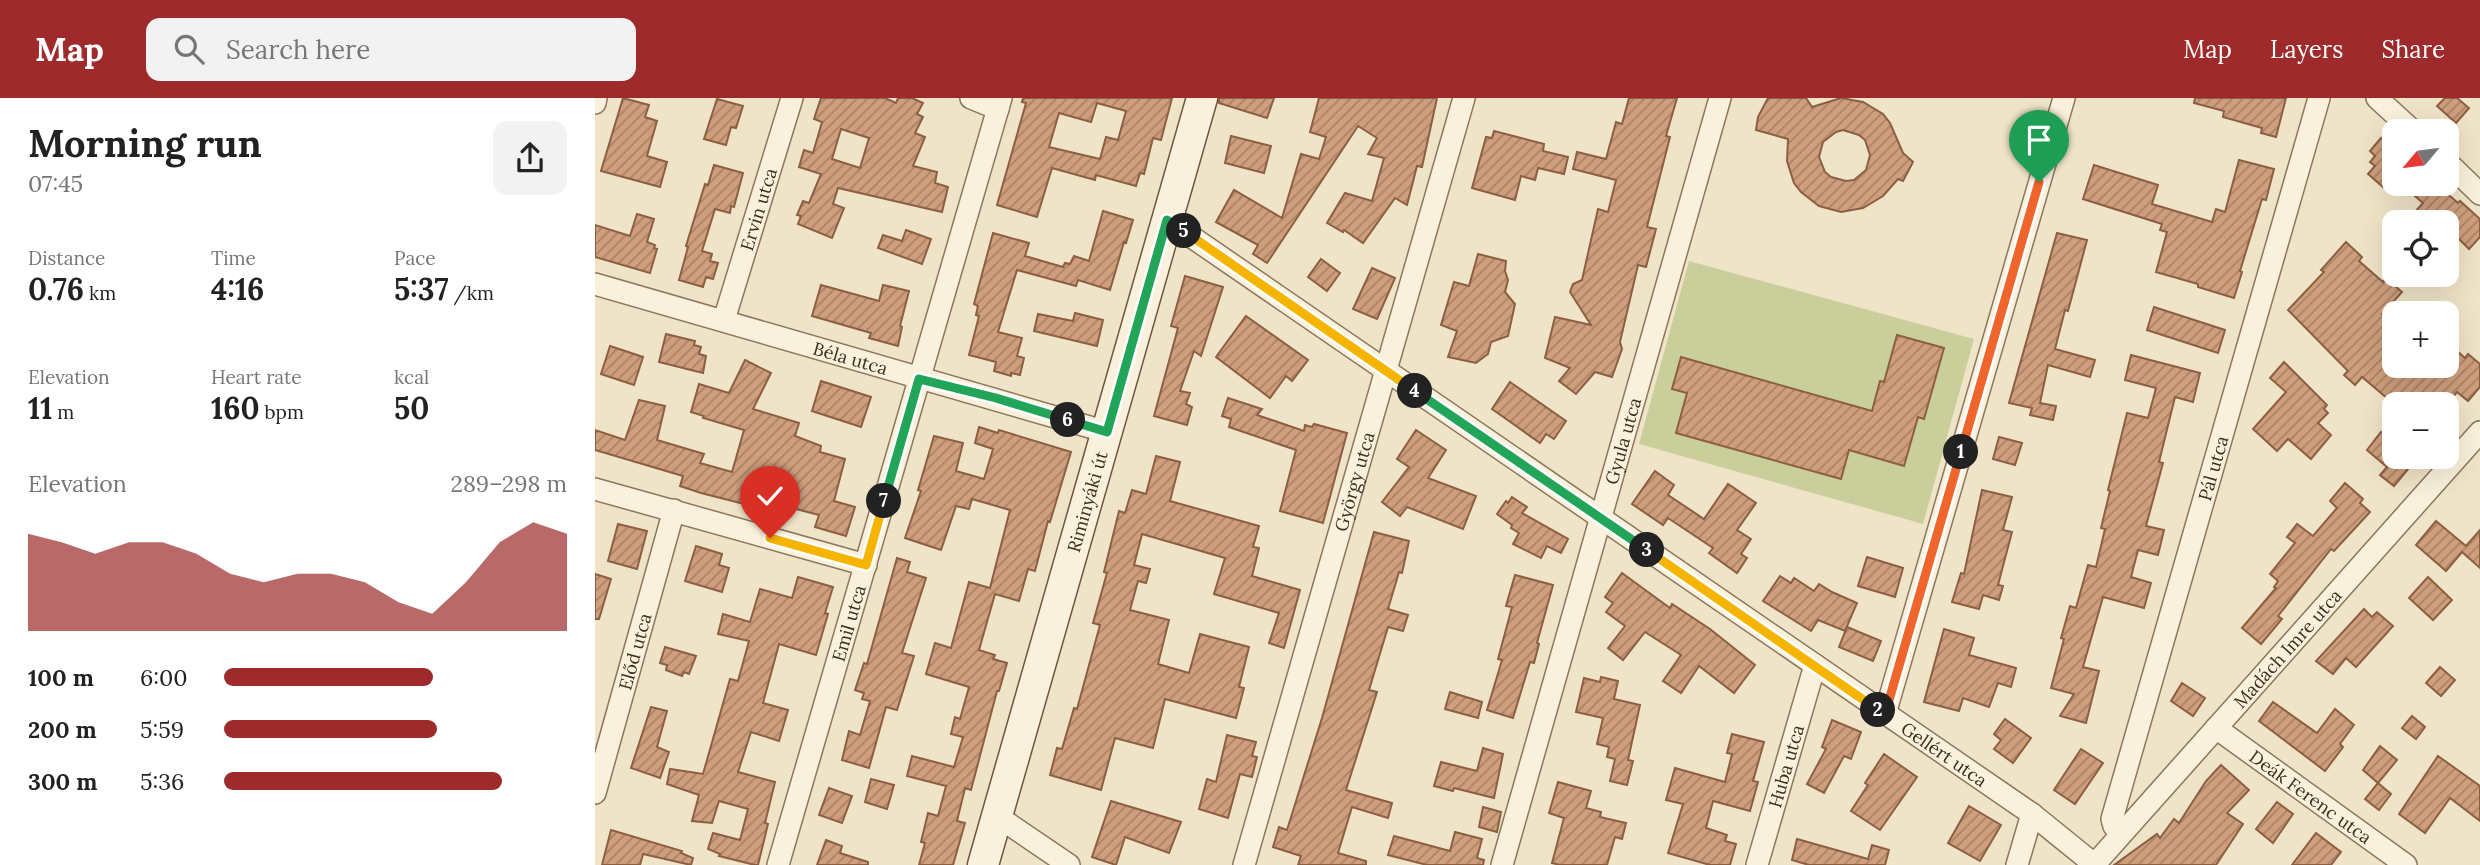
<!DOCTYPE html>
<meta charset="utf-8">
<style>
body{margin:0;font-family:Lora,serif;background:#f2f2f2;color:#222;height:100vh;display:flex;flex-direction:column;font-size:26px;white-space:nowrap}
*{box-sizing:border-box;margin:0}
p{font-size:23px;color:#767676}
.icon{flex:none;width:38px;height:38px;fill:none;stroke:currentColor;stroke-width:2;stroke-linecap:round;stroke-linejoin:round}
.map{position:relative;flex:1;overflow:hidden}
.panel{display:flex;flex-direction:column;background:#fff;width:595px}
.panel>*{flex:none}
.needle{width:46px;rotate:241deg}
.controls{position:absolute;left:1787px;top:21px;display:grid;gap:14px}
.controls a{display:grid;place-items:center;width:77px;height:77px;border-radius:14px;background:#fff;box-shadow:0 7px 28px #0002;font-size:35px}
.pin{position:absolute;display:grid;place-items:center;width:60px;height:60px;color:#fff;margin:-72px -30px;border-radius:50% 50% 50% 0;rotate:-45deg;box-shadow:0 0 7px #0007}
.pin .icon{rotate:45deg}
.km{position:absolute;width:35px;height:35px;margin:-18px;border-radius:50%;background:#222;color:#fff;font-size:19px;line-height:35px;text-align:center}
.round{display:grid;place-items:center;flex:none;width:74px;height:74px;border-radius:14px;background:#f2f2f2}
.head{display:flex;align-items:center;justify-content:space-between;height:119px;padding:0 28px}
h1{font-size:38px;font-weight:700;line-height:52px}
.metrics{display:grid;grid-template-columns:repeat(3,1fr);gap:10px;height:119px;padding:7px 28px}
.metrics div{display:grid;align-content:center}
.metrics b{font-size:30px;font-weight:700}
.metrics small{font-size:19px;font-weight:400}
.metrics p{font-size:19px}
.chart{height:196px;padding:14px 28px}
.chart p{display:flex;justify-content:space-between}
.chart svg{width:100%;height:126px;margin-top:7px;fill:#9e2a2b;opacity:.7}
ul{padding:0 28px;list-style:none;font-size:23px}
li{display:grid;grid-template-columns:112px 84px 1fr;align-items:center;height:52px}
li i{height:18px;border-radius:9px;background:#9e2a2b}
header{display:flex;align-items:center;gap:42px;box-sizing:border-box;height:98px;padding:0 35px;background:#9e2a2b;color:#fff}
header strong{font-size:33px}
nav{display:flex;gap:38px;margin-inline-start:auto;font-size:24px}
.search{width:490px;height:63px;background:#f2f2f2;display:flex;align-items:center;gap:18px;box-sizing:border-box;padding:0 24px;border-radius:14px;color:#767676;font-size:26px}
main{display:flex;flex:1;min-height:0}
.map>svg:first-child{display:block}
.green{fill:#c9cf9b}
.building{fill:url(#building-hatch);stroke:#8d5f41;stroke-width:2;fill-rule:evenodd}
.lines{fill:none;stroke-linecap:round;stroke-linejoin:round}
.minor-casing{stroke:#8d765c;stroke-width:24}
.secondary-casing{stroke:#6f573f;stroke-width:33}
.minor{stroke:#faf1dc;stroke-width:21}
.secondary{stroke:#faf1dc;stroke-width:30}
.split-1-casing{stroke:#fff;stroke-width:14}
.split-2-casing{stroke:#fff;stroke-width:14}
.split-3-casing{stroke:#fff;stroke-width:14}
.split-4-casing{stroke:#fff;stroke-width:14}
.split-5-casing{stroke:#fff;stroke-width:14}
.split-6-casing{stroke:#fff;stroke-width:14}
.split-7-casing{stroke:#fff;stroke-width:14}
.split-8-casing{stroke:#fff;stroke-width:14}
.split-1{stroke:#f0652b;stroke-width:9}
.split-2{stroke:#f0652b;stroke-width:9}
.split-3{stroke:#f5b400;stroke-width:9}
.split-4{stroke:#22a559;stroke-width:9}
.split-5{stroke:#f5b400;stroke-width:9}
.split-6{stroke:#22a559;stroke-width:9}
.split-7{stroke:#22a559;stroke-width:9}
.split-8{stroke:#f5b400;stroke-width:9}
.labels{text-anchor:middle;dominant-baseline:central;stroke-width:7;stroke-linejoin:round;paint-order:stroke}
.street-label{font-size:18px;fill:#3d2e20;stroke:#f7eed8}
</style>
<header>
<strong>Map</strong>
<div class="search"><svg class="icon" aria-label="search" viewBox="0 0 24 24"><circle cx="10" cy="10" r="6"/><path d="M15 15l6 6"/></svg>Search here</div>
<nav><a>Map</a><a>Layers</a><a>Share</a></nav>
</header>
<main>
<section class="panel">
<div class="head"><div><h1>Morning run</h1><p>07:45</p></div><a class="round"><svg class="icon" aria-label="share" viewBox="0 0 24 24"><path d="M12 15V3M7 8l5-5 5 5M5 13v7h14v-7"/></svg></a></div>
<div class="metrics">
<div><p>Distance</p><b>0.76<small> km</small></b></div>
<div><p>Time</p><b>4:16</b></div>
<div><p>Pace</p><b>5:37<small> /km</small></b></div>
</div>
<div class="metrics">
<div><p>Elevation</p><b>11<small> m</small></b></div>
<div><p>Heart rate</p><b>160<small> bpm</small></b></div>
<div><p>kcal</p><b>50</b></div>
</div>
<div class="chart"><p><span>Elevation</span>289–298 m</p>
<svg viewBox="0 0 160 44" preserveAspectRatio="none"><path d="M0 44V10L10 13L20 17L30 13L40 13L50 17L60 24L70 27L80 24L90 24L100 27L110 34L120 38L130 27L140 13L150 6L160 10V44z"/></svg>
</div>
<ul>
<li><b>100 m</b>6:00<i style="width:61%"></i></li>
<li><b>200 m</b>5:59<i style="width:62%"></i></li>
<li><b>300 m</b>5:36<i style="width:81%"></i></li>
</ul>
</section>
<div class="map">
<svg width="1885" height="767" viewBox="0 0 1885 767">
<defs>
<pattern id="building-hatch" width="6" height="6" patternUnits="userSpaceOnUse" patternTransform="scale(1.75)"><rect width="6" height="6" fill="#cf9f7d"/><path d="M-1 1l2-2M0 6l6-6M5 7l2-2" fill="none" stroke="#a98266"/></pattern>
</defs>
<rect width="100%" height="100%" fill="#f0e4c8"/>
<path class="green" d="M1094 163 1379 241 1328 426 1044 346Z"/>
<g class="building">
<path d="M28 0 54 7 50 19 62 23 52 58 72 64 65 89 6 73Z"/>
<path d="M226 0H290L301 5 303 0H317L328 5 322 16 328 19 320 35 330 39 318 68 342 74 340 85 353 89 347 114 243 90 238 106 249 110 237 140 203 126 206 118 202 117 208 103 214 105 226 76 204 69 209 52 218 55 227 24 219 21ZM246 31 274 40 265 70 237 61Z"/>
<path d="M428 0H577L566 42 558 40 549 76 545 75 541 88 501 77 500 82 457 70 442 119 402 107 431 5 427 4ZM502 5 531 13 523 42 511 39 505 61 454 49 464 15 496 24Z"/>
<path d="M624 0H679L672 20 624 5Z"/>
<path d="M724 0H842L827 69 822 68 812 107 800 100 768 145 749 132 748 134 732 125 750 95 777 103 789 60 773 56 782 40 763 28 672 165 658 156 663 147 621 124 639 92 687 120 706 56 724 61 731 39 715 34Z"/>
<path d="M1034 0H1082L1071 38 1075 39 1052 129 1061 131 1051 169 1043 167 1025 244 1027 251 1017 279 1000 274 981 296 964 283 975 270 950 260 960 219 996 227 975 194 978 186 987 182 1003 111 1013 114 1021 82 978 71 982 54 1011 61 1021 24 1027 26Z"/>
<path d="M1173 0H1211L1217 9 1246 0 1268 4 1288 16 1295 25 1308 55 1318 64 1308 83 1303 81 1288 98 1268 110 1246 114 1224 108 1206 94 1199 85 1192 63 1193 41 1161 32 1163 19ZM1248 32 1264 37 1270 42 1275 57 1271 72 1259 82 1251 83 1236 79 1230 74 1224 59 1228 44 1241 34Z"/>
<path d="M1600 0H1691L1681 39 1666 35 1667 30 1628 19 1629 13 1599 5Z"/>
<path d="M1850 0H1862L1874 10 1861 25 1842 8Z"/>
<path d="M122 1 148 8 141 30 136 29 131 47 109 41Z"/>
<path d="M899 33 949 46 948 53 973 59 969 76 943 70 940 82 926 78 920 102 877 90 891 39 897 40Z"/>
<path d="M636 38 676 48 669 75 630 65Z"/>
<path d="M1786 40 1799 51V75L1788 89 1773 76 1780 68 1775 64 1780 58 1775 53Z"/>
<path d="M1644 62 1679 71 1671 102 1667 101 1645 173 1647 174 1639 200 1603 189V186L1561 174 1572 134 1565 132 1567 126 1488 101 1499 67 1563 87 1557 106 1617 124 1621 111 1630 114Z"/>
<path d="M119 67 148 75 139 109 136 108 135 115 120 111 107 153 117 156 115 163 123 165 118 181 111 179 108 189 84 182 93 149 91 148 110 86 113 87Z"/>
<path d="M1806 86H1841L1863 105 1865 103 1885 121V139L1874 151 1852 129V124H1846L1837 116 1830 124H1811L1828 105Z"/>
<path d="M508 113 538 122 531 145 529 144 515 192 483 182 481 188 422 172 403 234 427 240 422 258 429 260 425 277 416 275V278L399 273 401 264 374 257 384 218 381 217 383 208 379 206 398 135 434 145 430 158 468 169 470 165 475 166 479 158 494 163Z"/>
<path d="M42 116 59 121 52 144 60 147 59 150 62 151 55 175 0 159V127L35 138Z"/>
<path d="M311 132 336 141 327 166 283 150 288 137 307 143Z"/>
<path d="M1462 135 1492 142 1473 213 1470 212 1460 251 1500 262 1495 279 1453 267 1445 305 1461 308 1458 322 1435 317 1437 310 1414 305Z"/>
<path d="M1751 144 1767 159 1764 163 1788 184 1791 180 1807 194 1787 216 1799 228V240L1789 252 1799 261V268H1852V244L1870 260 1873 256 1885 266V289L1873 303 1862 294 1852 306H1799L1767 279 1760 287 1749 277 1753 273 1693 212 1729 174 1726 172Z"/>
<path d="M883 156 911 163 910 173 913 182 910 194 920 206 913 238 896 244 893 256 881 265 853 259 862 233 846 227 859 184 874 188Z"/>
<path d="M726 161 745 175 732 193 713 179Z"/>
<path d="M777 170 800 180 782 221 758 211Z"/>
<path d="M590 178 628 189 606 258 599 253 585 293 595 295 591 306 597 309 592 327 559 318 583 230 576 228Z"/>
<path d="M226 187 284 203 288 187 314 193 305 228 307 229 303 248 274 240 276 235 217 218Z"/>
<path d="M1559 209 1630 232 1623 255 1552 232Z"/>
<path d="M480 215 508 222 502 248 439 233 443 216 478 223Z"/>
<path d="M651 218 713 262 697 283 691 278 675 300 621 259Z"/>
<path d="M71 236 100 243 99 247 106 249 104 256 111 258 108 275 64 264Z"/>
<path d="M1302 237 1349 250 1329 321 1323 319 1309 368 1254 352 1246 381 1081 335 1092 295 1077 291 1086 259 1277 313 1285 283 1289 284Z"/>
<path d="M15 248 48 259 39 287 6 276Z"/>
<path d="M1536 257 1605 275 1598 304 1580 299 1564 364 1568 365 1551 428 1569 432 1563 457 1543 452 1536 479 1556 485 1549 510 1508 499 1488 569 1504 573 1491 625 1465 618 1479 596 1456 590 1469 541 1466 540 1475 508 1481 510 1493 467 1501 469 1510 431 1506 430 1515 393 1513 392 1532 315 1553 320 1561 290 1530 282Z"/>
<path d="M150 262 176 275 158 311 204 325 200 338 226 348 225 354 250 361 239 403 260 409 251 438 220 429 224 417 163 401 161 409 106 395 85 388 88 378 0 352V332L30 342 44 302 70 308 62 342 109 356 105 365 137 374 149 332 108 320 109 318 96 314 104 286 134 295Z"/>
<path d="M1689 264 1732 307 1729 311 1733 315 1723 325 1736 337 1716 361 1693 341 1682 353 1658 331 1691 294 1675 280Z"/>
<path d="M226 283 276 299 266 329 217 313Z"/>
<path d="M915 284 971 323 959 341 951 336 945 345 897 311Z"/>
<path d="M633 300 667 311 662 317 709 333 710 327 717 329 719 326 752 335 728 425 685 413 701 352 634 329 636 321 627 318Z"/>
<path d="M384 329 403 335 404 332 476 354 455 424 453 423 440 473 433 471 424 503 400 496 384 552 400 557 398 561 412 565 404 593H402L376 692 370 690 362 723 370 725 358 767H324L330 745 326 744 333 715 343 718 351 688 312 678 317 658 359 669 368 639 356 636 360 619 365 621 374 589 331 576 340 545 356 550 374 484 395 490 415 412 377 401 374 411 361 408 346 452 310 440 326 393 323 392 339 338 368 345 361 373 389 381 398 351 380 345Z"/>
<path d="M821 332 851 352 833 380 881 398 868 431 812 409 805 418 787 404 814 369 802 361Z"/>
<path d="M1786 334 1799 344V359H1823L1799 388 1785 377 1792 369 1772 352Z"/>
<path d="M1404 339 1427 345 1420 367 1398 361Z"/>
<path d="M561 358 585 364 575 403 664 428 658 449 664 450 657 478 705 492 689 550 674 545 684 515 619 496 630 460 547 436 539 467 555 471 551 485 543 483 535 512 574 522 563 566 594 575 605 536 654 549 644 589 649 590 641 620 570 601 558 650 520 640 506 692 455 677 462 650 467 651 479 610 482 611 505 527 498 525 512 475 509 474 524 413 530 415 537 392 551 396Z"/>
<path d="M1060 373 1079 387 1073 397 1109 421 1133 386 1161 405 1142 432 1156 441 1146 456 1152 460 1142 475 1114 455 1118 450 1073 420 1068 427 1037 406Z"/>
<path d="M1750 385 1768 401 1765 405 1775 414 1739 453 1736 451 1683 518 1687 521 1666 546 1647 530 1681 490 1679 489 1683 483 1675 476 1700 445 1692 439 1702 426 1718 438 1742 410 1735 403Z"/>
<path d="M1387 392 1417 399 1408 432 1417 434 1403 487 1408 488 1404 502 1388 497 1384 511 1357 504 1366 475 1369 476Z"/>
<path d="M917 399 932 409 927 415 973 441 966 455 952 448 946 460 918 446 924 435 916 430 917 427 902 416 911 403 913 405Z"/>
<path d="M1841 423 1871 448 1885 432V470L1867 454 1851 473 1821 447Z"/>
<path d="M23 426 52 433 42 471 13 463Z"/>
<path d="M779 434 814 443 807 475 804 474 793 511 813 517 808 533 793 529 774 592 782 594 751 692 797 705 793 720 757 709 743 755 771 763V767H703L706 758 678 749 684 729 692 732 727 620Z"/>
<path d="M101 448 127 456 124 467 134 470 127 494 90 483Z"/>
<path d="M1272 459 1308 470 1300 499 1263 488Z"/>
<path d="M302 460 315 464 312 474 331 480 307 555 319 558 302 612 291 609 274 670 247 662 254 633 265 637 275 603 267 601 269 595 260 592 269 565 272 566Z"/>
<path d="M1027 475 1075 510 1077 506 1115 531 1160 567 1139 595 1104 568 1086 595 1068 583 1086 557 1050 534 1028 562 1013 550 1030 528 1011 514 1018 505 1010 499Z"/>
<path d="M0 476 16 481 4 521H0Z"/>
<path d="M920 477 958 487 942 545 944 546 939 565 935 564 918 620 892 612 907 562 903 561 917 509 911 508Z"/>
<path d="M1185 478 1196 485 1199 480 1219 493 1224 486 1237 494 1262 505 1250 533 1223 522 1216 533 1168 503Z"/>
<path d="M203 479 238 489 230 515 233 516 221 557 184 546 168 605 193 612 184 643 156 634 143 674 180 684 170 725 173 726 163 767H160L124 758 125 756 113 751 118 735 145 742 153 711 124 703 117 725 97 723 104 697 72 686 75 671 108 676 135 581 143 583 154 543 123 536 128 516 155 524 165 491 197 500Z"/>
<path d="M1833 479 1857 502 1838 522 1814 500Z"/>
<path d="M1769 511 1777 519 1782 514 1798 528 1761 569 1751 560 1738 576 1721 563Z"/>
<path d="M1252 529 1286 543 1278 563 1244 549Z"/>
<path d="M1349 531 1379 540 1374 557 1421 570 1416 589 1403 585 1394 609 1368 600 1364 613 1329 604Z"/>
<path d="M70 549 101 558 94 576 89 574 87 578 71 572 72 567 65 565Z"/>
<path d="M1845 569 1860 582 1846 598 1831 585Z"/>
<path d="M1006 579 1023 583 1019 601 1045 607 1033 662 1038 663 1032 687 1015 683 1020 661 1012 659 1014 649 1002 646 1008 620 981 614 989 580 1005 584Z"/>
<path d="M1587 585 1610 600 1598 618 1576 603Z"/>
<path d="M855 594 887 604 883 620 850 611Z"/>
<path d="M1678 604 1722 635 1740 611 1759 627 1745 646 1748 649 1730 673 1664 623Z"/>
<path d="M56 609 72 613 62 649 74 654 65 680 36 670Z"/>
<path d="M1817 618 1830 629 1821 641 1807 630Z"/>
<path d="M1410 621 1436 640 1418 665 1399 651 1406 642 1399 636Z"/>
<path d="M1237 622 1266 634 1256 661 1249 658 1229 695 1212 686 1231 651 1227 649Z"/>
<path d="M1137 636 1169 644 1158 683 1163 684 1155 713 1118 703 1111 730 1132 737 1130 743 1141 746 1135 767H1115L1073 755 1088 706 1071 702 1080 670 1130 684 1137 656 1132 655Z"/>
<path d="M632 637 661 644 657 658 662 659 657 679 645 676 633 720 604 711 612 681 621 684Z"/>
<path d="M1785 648 1802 662 1783 685 1768 672Z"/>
<path d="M888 650 908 656 899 700 859 690 858 693 839 688 846 664 882 673Z"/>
<path d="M1486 651 1508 665 1480 706 1459 692Z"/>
<path d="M1289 656 1322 679 1285 732 1256 713 1273 687 1270 685Z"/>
<path d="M1843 658 1885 688V723L1855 700 1830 735 1804 716Z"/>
<path d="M1626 667 1654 692 1632 715 1648 726 1621 767H1519L1562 736 1565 740 1579 721 1584 725 1611 683Z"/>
<path d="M276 681 299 687 292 711 270 704Z"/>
<path d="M963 684 996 693 991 710 1006 714 1005 719 1031 725 1027 741 1020 739 1012 767H965L957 765 969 720 954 715Z"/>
<path d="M1783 685 1796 696 1784 712 1770 701Z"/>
<path d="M234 690 257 698 247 725 224 717Z"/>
<path d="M516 703 586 724 574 755 530 739 521 767 497 759Z"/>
<path d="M1682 704 1698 716 1678 745 1661 731Z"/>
<path d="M1374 708 1406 727 1385 763 1353 745Z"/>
<path d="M888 709 906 714 902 734 884 729Z"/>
<path d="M16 732 87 753 86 755 98 760 96 767 48 756 45 767H7Z"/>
<path d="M860 734 887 741 882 760 889 762 888 767H832L793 757 799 738 855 753Z"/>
<path d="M1721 735 1746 754 1736 767H1697Z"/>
<path d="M1202 741 1273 761 1277 747 1294 752 1290 767H1214L1197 762Z"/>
<path d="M231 742 247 748 245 755 273 764V767H222Z"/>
</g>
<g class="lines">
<defs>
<g id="minor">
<path d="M376 0 403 11"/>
<path d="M1782 0 1818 33"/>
<path d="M0 5 1 0"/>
<path d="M1852 64 1885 96"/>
<path id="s1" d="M572 122 1437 716 1500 767"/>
<path id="s2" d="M0 186 512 334"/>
<path id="s3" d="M129 222 197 0"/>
<path d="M0 391 271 467"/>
<path d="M1290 616 1469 0"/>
<path id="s4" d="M1621 630 1811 767"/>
<path id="s5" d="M0 695 79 412"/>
<path d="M402 718 474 767"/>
<path id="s6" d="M1526 736 1519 728 1517 721 1724 0"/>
<path id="s7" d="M1500 766 1885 334"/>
<path id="s8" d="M183 767 406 0"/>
<path id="s9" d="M649 767 869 0"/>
<path id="s10" d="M907 767 1125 0"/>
<path id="s11" d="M1162 767 1220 567"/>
<path d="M1422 767 1437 716"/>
</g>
<g id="secondary">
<path id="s12" d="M388 767 607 0"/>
</g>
</defs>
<use href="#minor" class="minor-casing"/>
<use href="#secondary" class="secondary-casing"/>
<use href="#minor" class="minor"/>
<use href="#secondary" class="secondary"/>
</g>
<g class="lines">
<defs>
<path id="split-1" d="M1366 354 1444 84"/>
<path id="split-2" d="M1283 612 1290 616 1366 354"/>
<path id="split-3" d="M1052 452 1283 612"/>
<path id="split-4" d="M820 293 1052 452"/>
<path id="split-5" d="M589 133 820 293"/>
<path id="split-6" d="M473 322 512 334 572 122 589 133"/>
<path id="split-7" d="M289 403 324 281 401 300 473 322"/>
<path id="split-8" d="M175 440 271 467 289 403"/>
</defs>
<use href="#split-1" class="split-1-casing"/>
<use href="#split-2" class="split-2-casing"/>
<use href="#split-3" class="split-3-casing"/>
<use href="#split-4" class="split-4-casing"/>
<use href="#split-5" class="split-5-casing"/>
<use href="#split-6" class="split-6-casing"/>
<use href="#split-7" class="split-7-casing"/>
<use href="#split-8" class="split-8-casing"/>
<use href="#split-1" class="split-1"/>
<use href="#split-2" class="split-2"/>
<use href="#split-3" class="split-3"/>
<use href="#split-4" class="split-4"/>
<use href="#split-5" class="split-5"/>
<use href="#split-6" class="split-6"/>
<use href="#split-7" class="split-7"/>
<use href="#split-8" class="split-8"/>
</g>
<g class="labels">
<g class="street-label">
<text stroke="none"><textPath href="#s3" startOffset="116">Ervin utca</textPath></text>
<text stroke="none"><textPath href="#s2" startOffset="266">Béla utca</textPath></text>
<text stroke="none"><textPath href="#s10" startOffset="441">Gyula utca</textPath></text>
<text stroke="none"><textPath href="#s6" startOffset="383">Pál utca</textPath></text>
<text stroke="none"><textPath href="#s9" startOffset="399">György utca</textPath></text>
<text stroke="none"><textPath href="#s12" startOffset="378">Riminyáki út</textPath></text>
<text stroke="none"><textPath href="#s8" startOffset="252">Emil utca</textPath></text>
<text stroke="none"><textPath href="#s7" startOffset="289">Madách Imre utca</textPath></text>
<text stroke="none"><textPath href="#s5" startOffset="147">Előd utca</textPath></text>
<text stroke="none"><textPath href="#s1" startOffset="943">Gellért utca</textPath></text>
<text stroke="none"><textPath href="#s11" startOffset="103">Huba utca</textPath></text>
<text stroke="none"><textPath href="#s4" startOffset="117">Deák Ferenc utca</textPath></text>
</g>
</g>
</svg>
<div class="controls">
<a><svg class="needle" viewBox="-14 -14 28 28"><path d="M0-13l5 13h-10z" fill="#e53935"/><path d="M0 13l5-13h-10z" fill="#767676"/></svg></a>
<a><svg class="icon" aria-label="locate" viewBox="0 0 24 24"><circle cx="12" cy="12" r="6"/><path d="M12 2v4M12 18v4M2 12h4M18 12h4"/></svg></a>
<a>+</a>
<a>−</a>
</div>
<div class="pin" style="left:1444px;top:84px;background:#1e9e55"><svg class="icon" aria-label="arrive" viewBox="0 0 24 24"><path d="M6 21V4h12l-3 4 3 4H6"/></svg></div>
<div class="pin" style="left:175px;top:440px;background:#d93025"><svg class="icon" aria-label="check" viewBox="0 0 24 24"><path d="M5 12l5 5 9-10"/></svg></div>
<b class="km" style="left:1366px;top:354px">1</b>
<b class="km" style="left:1283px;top:612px">2</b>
<b class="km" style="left:1052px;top:452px">3</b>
<b class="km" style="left:820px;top:293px">4</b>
<b class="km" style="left:589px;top:133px">5</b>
<b class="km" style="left:473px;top:322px">6</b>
<b class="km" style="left:289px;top:403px">7</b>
</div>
</main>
